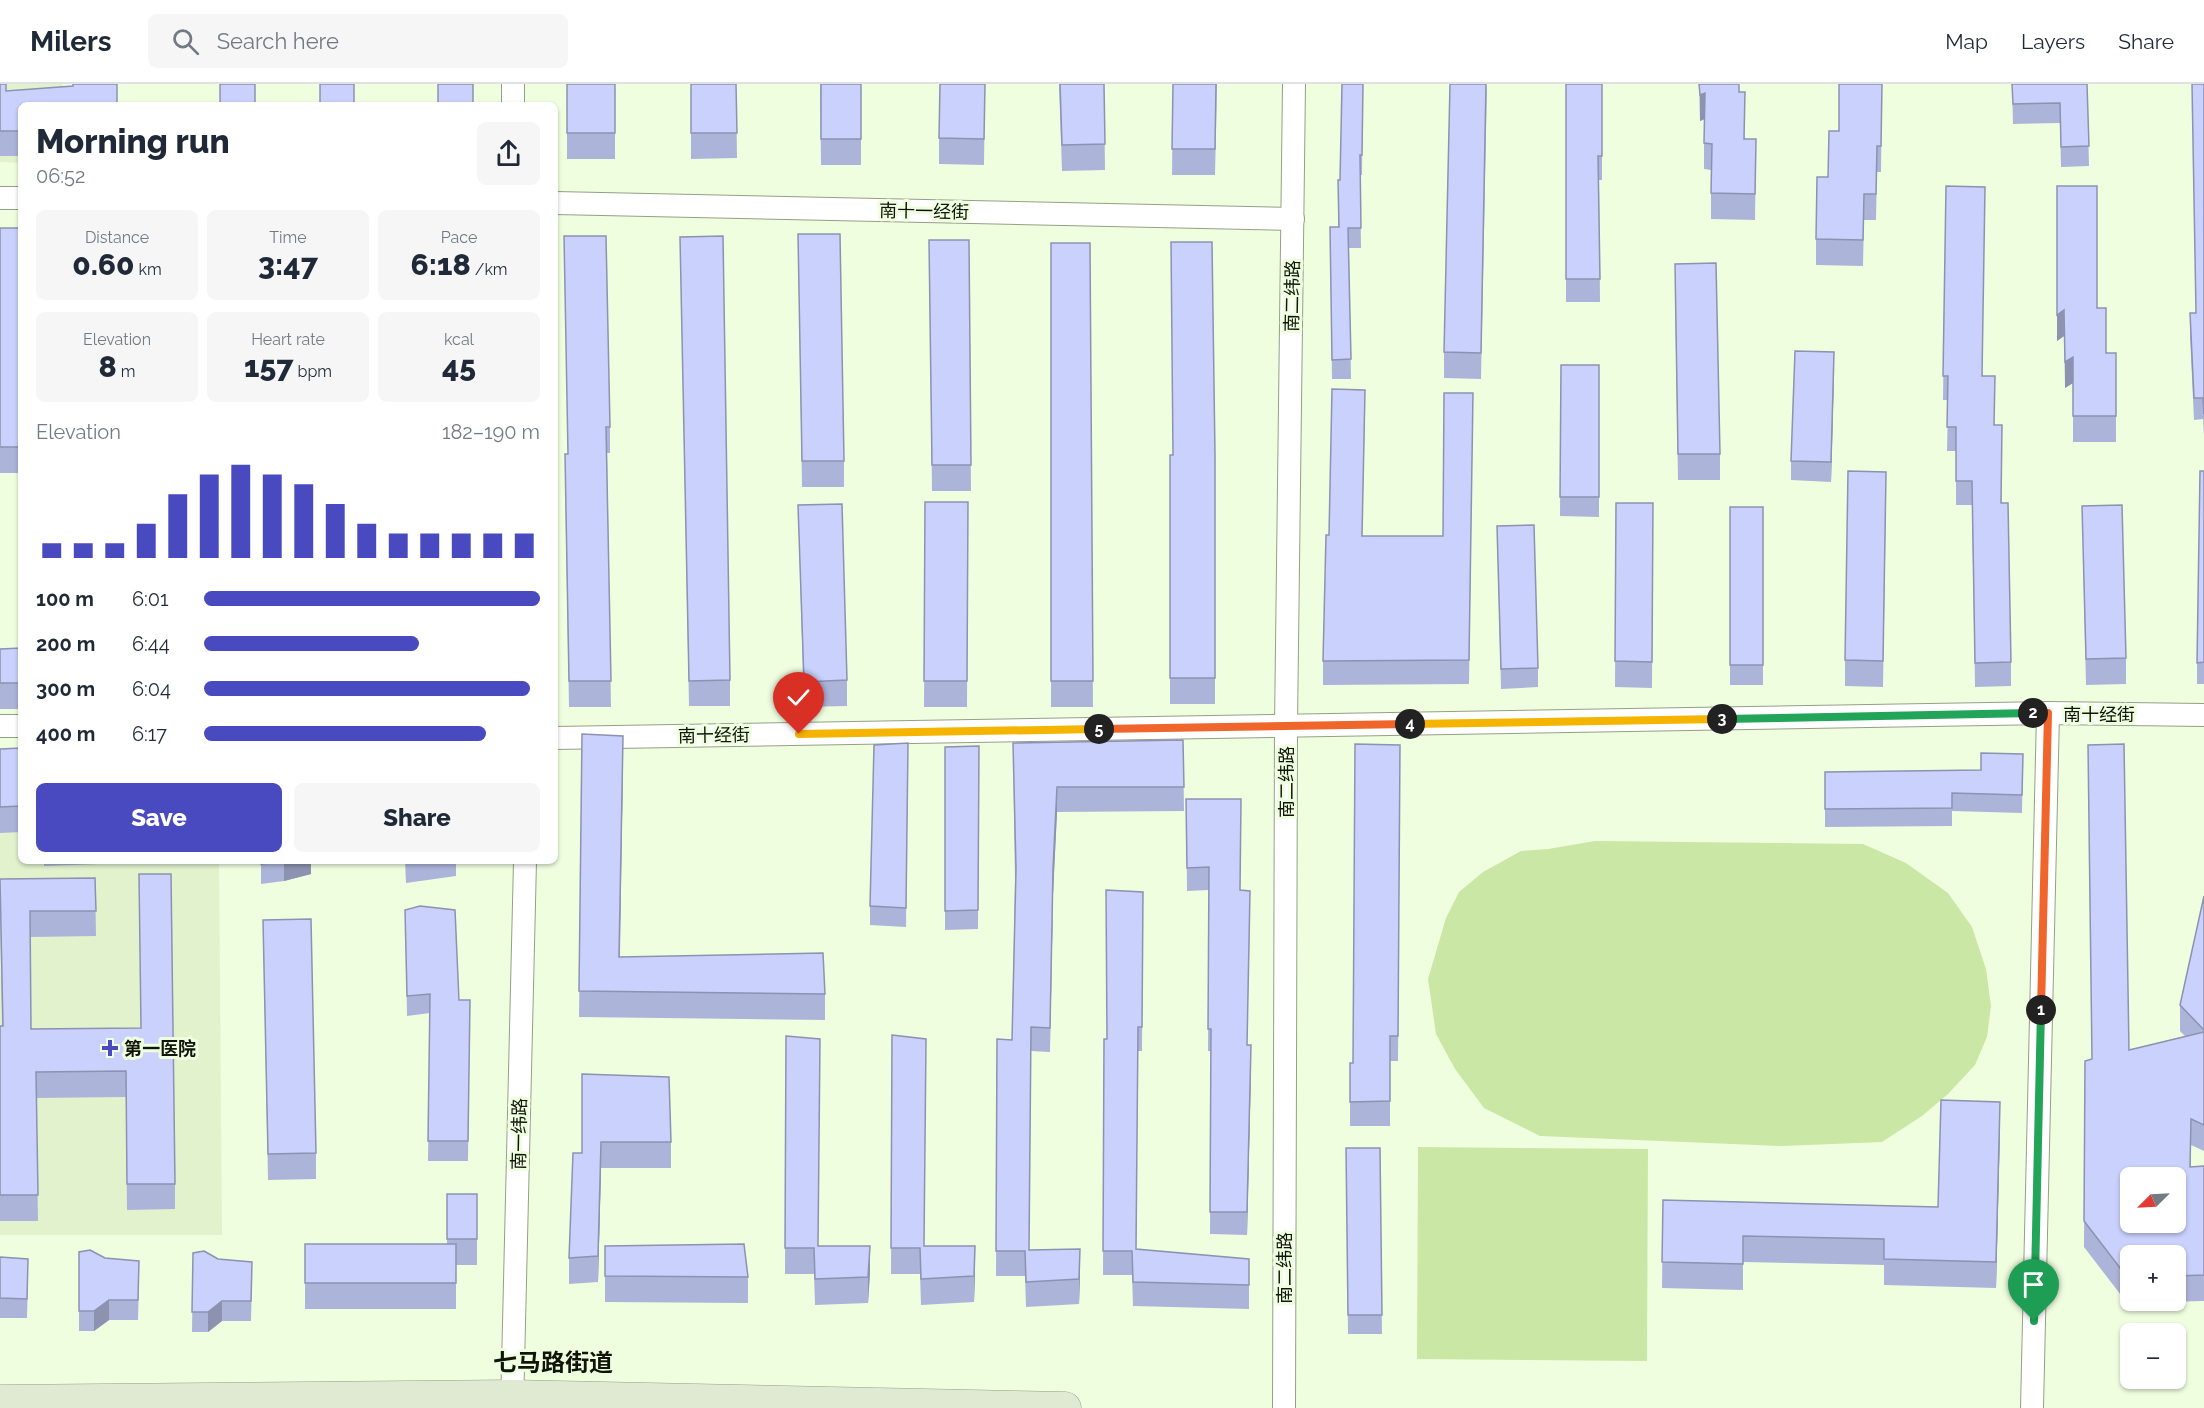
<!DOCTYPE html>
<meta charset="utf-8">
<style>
body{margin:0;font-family:Raleway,"Noto Sans SC",sans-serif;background:#f6f6f7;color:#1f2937;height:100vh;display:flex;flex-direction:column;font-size:22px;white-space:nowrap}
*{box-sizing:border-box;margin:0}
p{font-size:20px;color:#747a83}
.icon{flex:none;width:33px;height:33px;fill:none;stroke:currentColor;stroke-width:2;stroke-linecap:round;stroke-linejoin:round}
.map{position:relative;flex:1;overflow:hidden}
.side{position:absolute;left:18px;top:18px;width:540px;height:762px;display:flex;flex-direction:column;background:#fff;border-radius:9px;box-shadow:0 2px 4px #0004}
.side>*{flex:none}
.needle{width:39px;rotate:246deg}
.controls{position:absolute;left:2120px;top:1083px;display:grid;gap:12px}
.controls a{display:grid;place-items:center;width:66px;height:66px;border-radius:9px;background:#fff;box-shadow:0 2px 4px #0004;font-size:30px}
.pin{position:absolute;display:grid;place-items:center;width:51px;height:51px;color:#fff;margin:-62px -26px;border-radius:50% 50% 50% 0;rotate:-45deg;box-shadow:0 0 6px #0007}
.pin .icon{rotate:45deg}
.km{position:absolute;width:30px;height:30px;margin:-15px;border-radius:50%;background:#222;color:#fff;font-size:16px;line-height:30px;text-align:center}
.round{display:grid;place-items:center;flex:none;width:63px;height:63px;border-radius:9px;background:#f6f6f7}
.head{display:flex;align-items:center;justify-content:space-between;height:102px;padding:0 18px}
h1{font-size:33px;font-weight:800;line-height:45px}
.stats{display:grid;grid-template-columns:repeat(3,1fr);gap:9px;height:102px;padding:6px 18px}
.stats div{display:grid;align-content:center;border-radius:9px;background:#f6f6f7;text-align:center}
.stats b{font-size:30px;font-weight:800}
.stats small{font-size:16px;font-weight:400}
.stats p{font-size:16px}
.chart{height:168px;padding:12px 18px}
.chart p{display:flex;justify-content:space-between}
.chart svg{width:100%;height:108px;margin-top:6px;stroke:#4a4ac0;stroke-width:6}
.cta{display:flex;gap:12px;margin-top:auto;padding:12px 18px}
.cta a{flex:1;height:69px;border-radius:9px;background:#4a4ac0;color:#fff;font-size:24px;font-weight:800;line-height:69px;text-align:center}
.cta a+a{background:#f6f6f7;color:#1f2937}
ul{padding:0 18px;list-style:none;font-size:20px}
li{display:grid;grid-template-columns:96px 72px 1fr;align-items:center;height:45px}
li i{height:15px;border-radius:8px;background:#4a4ac0}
header{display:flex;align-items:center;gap:36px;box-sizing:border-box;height:84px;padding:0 30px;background:#fff;border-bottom:2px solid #e0e1e3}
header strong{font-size:28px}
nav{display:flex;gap:33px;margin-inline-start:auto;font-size:21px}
.search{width:420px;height:54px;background:#f6f6f7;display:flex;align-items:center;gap:15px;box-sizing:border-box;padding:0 21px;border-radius:9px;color:#747a83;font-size:22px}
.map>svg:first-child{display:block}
.built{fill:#e1f2cd}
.green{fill:#cbe7a5}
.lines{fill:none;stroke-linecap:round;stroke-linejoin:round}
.street-casing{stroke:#94a085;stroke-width:24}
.secondary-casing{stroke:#94a085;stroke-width:33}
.street{stroke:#fff;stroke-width:22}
.secondary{stroke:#e0e9d1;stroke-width:32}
.wall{fill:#adb4d9;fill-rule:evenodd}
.shaded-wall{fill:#8d92b0}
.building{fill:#c9d1fc;stroke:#8d92b0;stroke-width:1.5;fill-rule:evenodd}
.split-1-casing{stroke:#fff;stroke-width:12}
.split-2-casing{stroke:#fff;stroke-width:12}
.split-3-casing{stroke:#fff;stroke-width:12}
.split-4-casing{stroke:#fff;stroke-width:12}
.split-5-casing{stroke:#fff;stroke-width:12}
.split-6-casing{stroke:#fff;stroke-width:12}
.split-1{stroke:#22a559;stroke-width:8}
.split-2{stroke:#f0652b;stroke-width:8}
.split-3{stroke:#22a559;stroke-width:8}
.split-4{stroke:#f5b400;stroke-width:8}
.split-5{stroke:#f0652b;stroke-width:8}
.split-6{stroke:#f5b400;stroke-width:8}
.poi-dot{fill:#4a4ac0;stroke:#f0fee0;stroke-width:2}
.labels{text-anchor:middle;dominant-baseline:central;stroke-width:6;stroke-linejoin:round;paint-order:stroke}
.street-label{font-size:18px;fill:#10140a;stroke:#f0fee0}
.poi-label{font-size:18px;font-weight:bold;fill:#10140a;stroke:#f0fee0;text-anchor:start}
.district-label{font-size:24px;font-weight:bold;fill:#10140a;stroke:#f0fee0}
</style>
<header>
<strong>Milers</strong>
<div class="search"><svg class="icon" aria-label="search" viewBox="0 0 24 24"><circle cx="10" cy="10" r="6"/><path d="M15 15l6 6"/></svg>Search here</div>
<nav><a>Map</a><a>Layers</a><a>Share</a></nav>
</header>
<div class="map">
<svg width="2204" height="1324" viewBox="0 0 2204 1324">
<rect width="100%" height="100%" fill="#f0fee0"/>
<g class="built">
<path d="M0 0H63L62 21H21V79L0 78Z"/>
<path d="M0 668H21V777H219L222 1151H0Z"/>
</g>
<g class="green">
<path d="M1595 757 1863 760 1906 779 1948 809 1972 843 1986 885 1991 922 1987 953 1975 981 1948 1010 1922 1032 1882 1058 1783 1062 1540 1052 1484 1024 1455 985 1436 950 1428 895 1446 834 1459 808 1483 788 1521 767 1548 765Z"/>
<path d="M1418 1063 1648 1065 1647 1277 1417 1275Z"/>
</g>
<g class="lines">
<defs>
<g id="street">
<path d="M513 0V21"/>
<path d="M0 114H21"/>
<path d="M555 119 1293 135"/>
<path d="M0 642H21"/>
<path d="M555 654 2048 629 2204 631"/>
<path d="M512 1324 525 777"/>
<path d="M1284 1324 1286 642 1294 0"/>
<path d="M2032 1324 2048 629"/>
</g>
<path id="secondary" d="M0 1317 512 1312 1065 1324"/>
</defs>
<use href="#street" class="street-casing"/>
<use href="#secondary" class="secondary-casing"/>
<use href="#street" class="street"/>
<use href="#secondary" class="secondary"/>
</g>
<g class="wall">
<path d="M0 0 6 7 117 0 21 21V72H0Z"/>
<rect x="567" y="0" width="48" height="75"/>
<path d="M691 0H736L737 74 691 75Z"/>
<path d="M820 0H861V81H821Z"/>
<path d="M985 0 984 81 939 80V54Z"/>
<path d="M1059 0H1104L1105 86 1062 87Z"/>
<path d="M1173 0H1217L1215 91H1172Z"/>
<path d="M1363 0 1362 91H1360L1361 164H1349L1351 295H1332L1330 143H1338L1340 96Z"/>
<path d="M1487 0 1481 295 1444 294V268Z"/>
<path d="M1566 0H1602V96H1599L1600 218H1566Z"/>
<path d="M1699 0 1739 8 1745 55H1756L1755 136 1711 135V86L1704 85V35L1700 37Z"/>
<path d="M1882 0 1881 88H1877L1876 136H1864L1863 182 1816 181V155L1839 47Z"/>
<path d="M2012 0H2087L2089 82 2061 83 2060 39 2013 40Z"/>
<path d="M2204 0V352L2203 335 2194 336 2190 251V229H2196Z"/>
<path d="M1946 102 1983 292 1995 341 2002 419 2011 578V602L1975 603 1972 421H1956V367H1947L1948 316H1943Z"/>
<path d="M2057 102 2097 224 2106 269H2116V358H2073V299L2065 304 2064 252 2057 257Z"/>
<rect x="0" y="144" width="21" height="245"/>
<path d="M798 150 844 377V403H802Z"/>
<path d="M564 152 610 343V369H607L611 623H569L565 396V370H568Z"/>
<path d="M680 153 730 596V622H689Z"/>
<path d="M929 156H969L971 407H932Z"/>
<path d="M1051 159H1090L1093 623H1051Z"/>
<path d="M1675 206 1720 370V396H1678Z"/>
<path d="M1561 281H1599V433L1560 432Z"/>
<path d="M1834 288 1831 398 1791 396V377Z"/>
<path d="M1473 309 1469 600 1323 601V577L1365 330 1362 452H1443Z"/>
<rect x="1170" y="371" width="45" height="249"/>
<path d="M2204 387V600H2197V579Z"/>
<path d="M1886 414 1883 603 1845 602V576Z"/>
<path d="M925 418H968L967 623H924Z"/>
<path d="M1616 419H1653L1652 604 1615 603Z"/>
<path d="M798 421 847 596V622L804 623Z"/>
<path d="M2082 422 2126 574V600L2086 601Z"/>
<rect x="1730" y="423" width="33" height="178"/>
<path d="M1497 442 1538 584V603L1501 605Z"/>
<path d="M21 564V625H0V565Z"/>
<path d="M582 650 623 678 620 873 825 910V936L579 933Z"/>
<path d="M1183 656 1184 727 1057 728 1053 810 1050 968 1031 967 1029 1166 1080 1190 1079 1220 1026 1223 1025 1192H996L997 955 1012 956 1015 797 1013 659Z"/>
<path d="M908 659 906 843 870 841V822Z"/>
<path d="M1400 661 1398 977H1390V1042H1350V979H1353Z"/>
<path d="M979 662 978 845 945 846V663Z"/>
<path d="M21 664V748L0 749V665Z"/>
<path d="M2023 670 2022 729 1952 727V742L1825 743V688L1981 686Z"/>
<path d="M1186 715 1240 806 1250 829 1247 961 1251 984 1247 1151 1210 1150 1211 967H1208L1209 806 1187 807Z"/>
<path d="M44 777H99V780L44 782Z"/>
<path d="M261 777H311V790L284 797 261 800Z"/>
<path d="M405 777H456V792L406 799Z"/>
<path d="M95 794 96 852 30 853 31 945 141 944 175 1100V1125L127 1126 126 1013 36 1014 38 1137H0V942H2L0 821Z"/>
<path d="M1143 808 1142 967H1138L1136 1165 1249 1175V1225L1133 1222 1132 1191H1103L1104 955H1107Z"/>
<path d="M2204 812V1067L2191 1061V1083L2204 1082V1217L2127 1219 2084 1163 2085 977 2185 952 2180 947V921ZM2130 1172H2175V1216H2130Z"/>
<path d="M405 826 459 916H470L468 1077H428L430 929 407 932Z"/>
<path d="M263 836 316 1069V1095L268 1096Z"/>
<path d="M892 951 924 1162 975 1188 974 1218 921 1221 920 1190H891Z"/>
<path d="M786 952 818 1162 870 1188 868 1219 815 1221 814 1190H785Z"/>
<path d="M582 990 671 1058V1084H601L598 1198 569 1200V1174L582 1069Z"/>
<path d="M2000 1044 1996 1204 1884 1201V1181L1743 1178V1206L1662 1204 1663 1116 1938 1123Z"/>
<path d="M1346 1064H1380L1382 1250H1348Z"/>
<path d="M447 1110H477V1181H456V1225H305V1160H447Z"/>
<path d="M79 1168 139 1196 138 1236H109L94 1247H79Z"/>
<path d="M193 1169 252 1197 251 1237H222L208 1248H192Z"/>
<path d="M0 1173 28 1195 27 1234H0Z"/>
<path d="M605 1192 748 1193V1219L605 1218Z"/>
</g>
<g class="shaded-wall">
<path d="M1705 9V35L1700 37V11Z"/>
<path d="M2064 226V252L2057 257V231Z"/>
<path d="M1834 268V288L1831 398V378Z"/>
<path d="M2073 273V299L2065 304V278Z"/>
<path d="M623 652V678L619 899V873Z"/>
<path d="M1057 703V728L1053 810 1050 968 1053 785Z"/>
<path d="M284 777H311V790L284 797Z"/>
<path d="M1251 961V984L1247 1151V1128Z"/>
<path d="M2000 1018V1044L1996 1204V1178Z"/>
<path d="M601 1058V1084L598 1198V1172Z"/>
<path d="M870 1162V1188L868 1219V1193Z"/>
<path d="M975 1162V1188L974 1218V1192Z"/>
<path d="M1080 1165V1190L1079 1220V1195Z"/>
<path d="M109 1216V1236L94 1247V1227Z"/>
<path d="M222 1217V1237L208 1248V1228Z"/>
</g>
<g class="building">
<path d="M0 0H6V7L73 2V0H117V21H21V47H0Z"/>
<rect x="220" y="0" width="35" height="21"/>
<rect x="320" y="0" width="34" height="21"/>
<rect x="438" y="0" width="35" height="21"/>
<rect x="567" y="0" width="48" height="49"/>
<path d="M691 0H736L737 49H691Z"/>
<rect x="821" y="0" width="40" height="55"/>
<path d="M940 0H985L984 55 939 54Z"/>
<path d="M1060 0H1104L1105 60 1062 61Z"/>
<path d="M1173 0H1216L1215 65H1172Z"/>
<path d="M1342 0H1363L1362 71H1360L1361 144H1348L1351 275 1332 276 1330 143H1339L1338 96H1340Z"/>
<path d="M1450 0H1486L1481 269 1444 268Z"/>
<path d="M1566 0H1602V72H1598L1600 195H1566Z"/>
<path d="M1699 0H1739V8H1745L1744 55H1756L1755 110 1711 109 1712 60 1704 59 1705 9 1700 11Z"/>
<path d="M1839 0H1882L1881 62H1877L1876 110H1864L1863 156 1816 155 1817 93H1828L1829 47H1839Z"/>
<path d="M2012 0H2087L2089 62 2061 63 2060 19 2013 20Z"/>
<path d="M2192 0H2204V330L2203 314H2194L2190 229H2196Z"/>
<path d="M1946 102 1985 103 1982 292H1995L1994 341H2002L2001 419H2008L2011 578 1975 579 1972 397H1956V343H1947L1948 292H1943Z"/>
<path d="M2057 102H2097V224H2106V269H2116V332H2073V273L2065 278 2064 226 2057 231Z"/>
<rect x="0" y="144" width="21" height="219"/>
<path d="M798 150H840L844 377H802Z"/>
<path d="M564 152H606L610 343H606L611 597H569L565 370H568Z"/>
<path d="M723 152 730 596 689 597 680 153Z"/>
<path d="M929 156H969L971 381H932Z"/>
<path d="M1171 158H1212L1215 371V594H1170V371H1173Z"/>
<path d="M1051 159H1090L1093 597H1051Z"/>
<path d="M1716 179 1720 370H1678L1675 180Z"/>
<path d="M1795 267 1834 268 1831 378 1791 377Z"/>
<path d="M1561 281H1599V413H1560Z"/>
<path d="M1332 305 1365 306 1362 452H1443L1444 309H1473L1469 576 1323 577 1326 451H1329Z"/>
<path d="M1848 387 1886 388 1883 577 1845 576Z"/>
<path d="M2200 387H2204V578L2197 579Z"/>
<path d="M925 418H968L967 597H924Z"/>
<path d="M1616 419H1653L1652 578 1615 577Z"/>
<path d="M842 420 847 596 804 598 798 421Z"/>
<path d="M2122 421 2126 574 2086 575 2082 422Z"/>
<rect x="1730" y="423" width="33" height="158"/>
<path d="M1534 441 1538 584 1501 585 1497 442Z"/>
<path d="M21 564V599H0V565Z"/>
<path d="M582 650 623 652 619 873 823 869 825 910 579 907Z"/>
<path d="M1183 656 1184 703H1057L1053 785 1050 944 1031 943 1029 1166 1080 1165 1079 1195 1026 1198 1025 1167H996L997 955 1012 956 1016 785 1013 659Z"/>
<path d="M908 659 906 824 870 822 874 661Z"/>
<path d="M1355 660 1400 661 1398 952H1390V1017L1350 1018V979H1353Z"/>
<path d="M2124 660 2129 966 2204 948V1041L2191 1035 2190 1083 2204 1082V1191L2175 1192V1172H2130V1193H2127L2084 1137 2085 977 2092 975 2088 661ZM2130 1094H2175V1138H2130Z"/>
<path d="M979 662 978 826 945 827V663Z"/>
<path d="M21 664V722L0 723V665Z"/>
<path d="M1981 669 2023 670 2022 711 1952 709V724L1825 725V688L1981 686Z"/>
<path d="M1186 715H1241L1240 806 1250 807 1247 961H1251L1247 1128H1210L1211 945H1208L1209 783 1187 784Z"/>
<path d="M261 777H285L261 780Z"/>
<path d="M406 777H424L406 779Z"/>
<path d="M139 790H171L175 1100H127L126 987 36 988 38 1111H0V942H3L0 795 95 794 96 827H30L31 945 141 944Z"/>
<path d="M1106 806 1143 808 1142 943H1138L1136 1165 1249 1175V1201L1133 1198 1132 1167H1103L1104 955H1107Z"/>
<path d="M2204 812V946L2180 921Z"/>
<path d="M420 822 455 826 459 916H470L468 1057H428L430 910 407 912 405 826Z"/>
<path d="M311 835 316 1069 268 1070 263 836Z"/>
<path d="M892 951 926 955 924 1162H975L974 1192 921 1195 920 1164H891Z"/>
<path d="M786 952 820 955 818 1162H870L868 1193 815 1195 814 1164H785Z"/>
<path d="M582 990 669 993 671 1058H601L598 1172 569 1174 573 1069H582Z"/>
<path d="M1941 1016 2000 1018 1996 1178 1884 1175V1155L1743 1152V1180L1662 1178 1663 1116 1938 1123Z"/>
<path d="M1346 1064H1380L1382 1231H1348Z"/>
<rect x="447" y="1110" width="30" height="45"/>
<rect x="305" y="1160" width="151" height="39"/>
<path d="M744 1160 748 1193 605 1192V1162Z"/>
<path d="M90 1166 105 1174 139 1177 138 1216H109L94 1227H79V1168Z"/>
<path d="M204 1167 218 1175 252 1178 251 1217H222L208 1228H192L193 1169Z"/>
<path d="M0 1173 28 1175 27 1215 0 1214Z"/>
</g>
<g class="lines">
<defs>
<path id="split-1" d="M2034 1237 2041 926"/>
<path id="split-2" d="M2033 629H2048L2041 926"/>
<path id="split-3" d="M1722 635 2033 629"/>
<path id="split-4" d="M1410 640 1722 635"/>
<path id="split-5" d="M1099 645 1410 640"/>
<path id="split-6" d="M799 650 1099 645"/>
</defs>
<use href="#split-1" class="split-1-casing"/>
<use href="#split-2" class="split-2-casing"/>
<use href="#split-3" class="split-3-casing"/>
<use href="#split-4" class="split-4-casing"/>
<use href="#split-5" class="split-5-casing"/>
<use href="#split-6" class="split-6-casing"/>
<use href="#split-1" class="split-1"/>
<use href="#split-2" class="split-2"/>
<use href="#split-3" class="split-3"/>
<use href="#split-4" class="split-4"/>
<use href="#split-5" class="split-5"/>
<use href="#split-6" class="split-6"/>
</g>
<path class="poi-dot" d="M107 955h6v6h6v6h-6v6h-6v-6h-6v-6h6z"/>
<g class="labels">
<g class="street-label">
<text transform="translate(924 127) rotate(1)">南十一经街</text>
<text transform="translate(1292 212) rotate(-89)">南二纬路</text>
<text x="2099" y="630">南十经街</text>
<text transform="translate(714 651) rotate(-1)">南十经街</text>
<text transform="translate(1286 698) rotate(-90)">南二纬路</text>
<text transform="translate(519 1050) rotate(-89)">南一纬路</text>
<text transform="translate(1284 1184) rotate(-90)">南二纬路</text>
</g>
<g class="poi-label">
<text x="124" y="964">第一医院</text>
</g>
<g class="district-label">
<text x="553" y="1278">七马路街道</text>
</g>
</g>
</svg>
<div class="controls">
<a><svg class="needle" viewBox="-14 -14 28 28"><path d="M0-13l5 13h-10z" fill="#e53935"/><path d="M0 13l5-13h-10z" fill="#747a83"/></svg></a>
<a>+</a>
<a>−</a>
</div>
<div class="pin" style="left:2034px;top:1237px;background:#1e9e55"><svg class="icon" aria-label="arrive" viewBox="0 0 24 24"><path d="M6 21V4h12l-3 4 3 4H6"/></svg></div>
<div class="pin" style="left:799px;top:650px;background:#d93025"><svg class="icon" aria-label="check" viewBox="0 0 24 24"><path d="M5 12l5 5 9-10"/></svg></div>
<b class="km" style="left:2041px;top:926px">1</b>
<b class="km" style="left:2033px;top:629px">2</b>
<b class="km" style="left:1722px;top:635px">3</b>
<b class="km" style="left:1410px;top:640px">4</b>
<b class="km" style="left:1099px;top:645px">5</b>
<section class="side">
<div class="head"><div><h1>Morning run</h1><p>06:52</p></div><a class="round"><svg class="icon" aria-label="share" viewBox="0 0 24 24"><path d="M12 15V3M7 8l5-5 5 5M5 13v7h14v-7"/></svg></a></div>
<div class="stats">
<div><p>Distance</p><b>0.60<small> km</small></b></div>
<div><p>Time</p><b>3:47</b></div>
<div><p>Pace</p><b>6:18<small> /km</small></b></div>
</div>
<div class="stats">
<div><p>Elevation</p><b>8<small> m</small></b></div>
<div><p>Heart rate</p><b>157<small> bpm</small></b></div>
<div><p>kcal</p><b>45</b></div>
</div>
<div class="chart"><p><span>Elevation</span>182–190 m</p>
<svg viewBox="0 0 160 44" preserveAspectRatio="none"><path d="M5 44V38M15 44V38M25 44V38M35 44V30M45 44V18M55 44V10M65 44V6M75 44V10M85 44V14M95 44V22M105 44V30M115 44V34M125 44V34M135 44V34M145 44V34M155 44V34"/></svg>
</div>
<ul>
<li><b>100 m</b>6:01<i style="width:100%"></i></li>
<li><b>200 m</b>6:44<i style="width:64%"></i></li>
<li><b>300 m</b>6:04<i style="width:97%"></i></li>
<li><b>400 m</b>6:17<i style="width:84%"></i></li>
</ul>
<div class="cta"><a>Save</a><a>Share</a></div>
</section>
</div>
